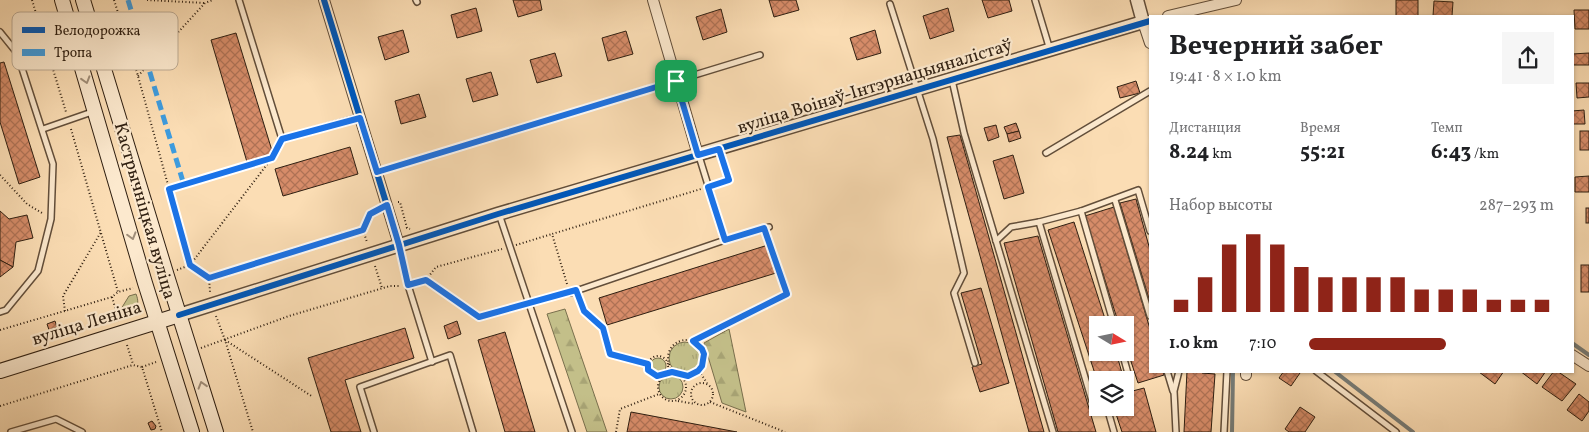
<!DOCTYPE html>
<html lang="ru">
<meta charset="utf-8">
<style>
body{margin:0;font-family:Vollkorn,serif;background:#f6f6f6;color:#202124;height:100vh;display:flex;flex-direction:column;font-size:19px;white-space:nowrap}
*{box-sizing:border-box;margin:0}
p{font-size:16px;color:#757577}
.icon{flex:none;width:28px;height:28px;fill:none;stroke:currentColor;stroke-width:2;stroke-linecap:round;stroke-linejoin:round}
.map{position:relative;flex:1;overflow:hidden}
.side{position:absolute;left:1149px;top:15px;width:425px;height:358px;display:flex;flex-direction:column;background:#fff;border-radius:0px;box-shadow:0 1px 4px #0004}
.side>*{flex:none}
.needle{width:32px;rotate:100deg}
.buttons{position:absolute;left:1089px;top:316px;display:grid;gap:10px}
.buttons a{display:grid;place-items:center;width:45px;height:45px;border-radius:0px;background:#fff;box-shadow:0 1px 4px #0004;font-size:25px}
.pin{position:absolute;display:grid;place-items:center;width:42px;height:42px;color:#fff;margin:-21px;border-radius:10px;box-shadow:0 2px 8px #0006}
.round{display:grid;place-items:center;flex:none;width:52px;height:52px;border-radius:0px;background:#f6f6f6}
.head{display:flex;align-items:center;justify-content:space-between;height:85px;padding:0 20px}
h1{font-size:28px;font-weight:700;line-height:38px}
.metrics{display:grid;grid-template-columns:repeat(3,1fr);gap:8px;height:85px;padding:5px 20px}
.metrics div{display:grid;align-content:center}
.metrics b{font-size:21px;font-weight:700}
.metrics small{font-size:14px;font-weight:400}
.metrics p{font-size:14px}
.chart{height:140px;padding:10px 20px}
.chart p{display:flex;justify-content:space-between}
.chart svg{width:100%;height:90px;margin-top:5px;stroke:#8f2418;stroke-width:6}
ul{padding:0 20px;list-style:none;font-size:16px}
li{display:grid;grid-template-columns:80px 60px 1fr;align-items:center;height:38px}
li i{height:12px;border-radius:6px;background:#8f2418}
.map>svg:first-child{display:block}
.grass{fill:#c3bf89;stroke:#796f4d}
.forest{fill:url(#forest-firs);stroke:#796f4d}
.park{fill:url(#park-tufts);stroke:#796f4d}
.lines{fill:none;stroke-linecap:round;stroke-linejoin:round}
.stream{stroke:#767b76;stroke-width:4}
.building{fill:url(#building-cross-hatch);stroke:#2f1f11}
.service-casing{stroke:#624e3a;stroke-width:8}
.minor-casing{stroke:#624e3a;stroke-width:12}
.tertiary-casing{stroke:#624e3a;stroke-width:15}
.secondary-casing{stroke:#2f1f11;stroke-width:16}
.path{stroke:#2f1f11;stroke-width:2;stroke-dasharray:1 2.5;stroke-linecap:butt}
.service{stroke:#fce9ce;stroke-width:5}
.minor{stroke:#fce9ce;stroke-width:10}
.tertiary{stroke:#fce9ce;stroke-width:12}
.secondary{stroke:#fce9ce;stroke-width:14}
.quiet{stroke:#3d9bde;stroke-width:5;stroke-dasharray:10 5;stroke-linecap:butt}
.cycleway-casing{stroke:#fce9ce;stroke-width:9}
.cycleway{stroke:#0057b8;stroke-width:6}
.oneway{stroke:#a08e79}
.route-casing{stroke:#fff;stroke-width:10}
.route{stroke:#1a73e8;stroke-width:6}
.labels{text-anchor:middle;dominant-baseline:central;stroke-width:4.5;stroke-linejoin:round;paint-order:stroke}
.street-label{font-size:18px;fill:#2f1f11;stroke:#fce9ce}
.key{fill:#fce9ce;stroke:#beac95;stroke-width:1}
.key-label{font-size:14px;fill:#2f1f11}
</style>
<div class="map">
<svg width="1589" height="432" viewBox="0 0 1589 432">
<defs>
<pattern id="forest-firs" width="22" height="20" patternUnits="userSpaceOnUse" patternTransform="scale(1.25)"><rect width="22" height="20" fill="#c3bf89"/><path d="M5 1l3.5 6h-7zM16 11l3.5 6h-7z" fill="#a8a475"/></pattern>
<pattern id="park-tufts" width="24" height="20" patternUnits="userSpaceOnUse" patternTransform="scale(1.25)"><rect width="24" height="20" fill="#c3bf89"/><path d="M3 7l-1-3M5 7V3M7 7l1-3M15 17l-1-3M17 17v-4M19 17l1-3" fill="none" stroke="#a8a475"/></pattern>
<pattern id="building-cross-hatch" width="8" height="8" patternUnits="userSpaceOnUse" patternTransform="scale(1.25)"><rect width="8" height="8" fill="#d68c69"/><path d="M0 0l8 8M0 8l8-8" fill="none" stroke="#ae7255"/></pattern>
</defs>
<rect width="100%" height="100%" fill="#fbddb4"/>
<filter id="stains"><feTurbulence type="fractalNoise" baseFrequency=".004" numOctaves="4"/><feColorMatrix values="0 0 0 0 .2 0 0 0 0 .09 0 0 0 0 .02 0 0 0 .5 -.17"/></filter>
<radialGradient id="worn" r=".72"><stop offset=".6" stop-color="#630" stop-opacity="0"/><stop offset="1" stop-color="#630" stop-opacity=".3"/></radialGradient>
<path class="grass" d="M136 294C141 306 135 313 123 316L121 309 129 296Z"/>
<g class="forest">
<path d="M565 309 607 432H587L547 314Z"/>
<path d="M729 329 746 412 722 403 704 343Z"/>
</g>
<g class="park">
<circle cx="685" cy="358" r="16"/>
<circle cx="658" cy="366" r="8"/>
<circle cx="671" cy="387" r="12"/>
</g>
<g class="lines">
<g class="stream">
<path d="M1572 343 1589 355"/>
<path d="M1334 371 1413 432"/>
<path d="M1232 432 1233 371"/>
</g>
</g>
<g class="building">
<path d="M513 0H540L542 10 518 17Z"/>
<path d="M769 0H796L799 10 774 17Z"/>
<path d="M982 0H1009L1012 11 988 18Z"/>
<rect x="1396" y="0" width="22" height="16"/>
<path d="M1434 1 1453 2 1452 16H1433Z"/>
<path d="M476 8 482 31 457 38 451 15Z"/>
<path d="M948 8 954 31 930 39 923 16Z"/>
<path d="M721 9 727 32 703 40 696 17Z"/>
<path d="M1574 10H1589V29H1575Z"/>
<path d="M403 30 409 52 385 60 378 37Z"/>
<path d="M875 30 881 53 857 60 850 38Z"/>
<path d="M626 31 633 54 608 61 602 38Z"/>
<path d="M236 33 273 154 247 162 211 40Z"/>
<path d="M555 53 562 76 537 83 530 60Z"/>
<path d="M1589 53V65H1573L1572 54Z"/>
<path d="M4 62 40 177 19 184 0 122V63Z"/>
<path d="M491 72 498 95 473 102 466 79Z"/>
<path d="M1136 81 1140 93 1120 98 1117 87Z"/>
<path d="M1576 83H1589V97L1577 98Z"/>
<path d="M419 94 426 117 401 124 395 101Z"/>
<path d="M1584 110 1585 124H1572V111Z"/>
<path d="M1016 123 1019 131 1007 134 1004 127Z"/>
<path d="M996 125 999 137 988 141 984 128Z"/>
<path d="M1019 131 1021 138 1009 142 1007 134Z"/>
<rect x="1580" y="131" width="9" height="19"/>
<path d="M960 135 1044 432H1029L947 137Z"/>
<path d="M350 147 358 174 283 196 275 169Z"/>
<path d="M1013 155 1024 193 1004 199 993 161Z"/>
<path d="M1589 176V192H1575V177Z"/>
<path d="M1136 199 1150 250V302L1120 203Z"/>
<path d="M1114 207 1150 329V371H1163L1164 375 1138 383 1125 343V325H1119L1085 216Z"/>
<rect x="1586" y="208" width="3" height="15"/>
<path d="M0 211 9 219 27 215 33 238 16 242 13 267 0 260Z"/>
<path d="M1074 222 1107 325H1098V352H1116L1124 380H1098V383L1048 230Z"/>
<path d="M1038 236 1096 432H1058L1004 243Z"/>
<path d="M768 245 776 273 607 325 599 298Z"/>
<path d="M0 260 13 267 0 277Z"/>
<rect x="1581" y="265" width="8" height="27"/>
<path d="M981 288 1009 383 980 392 972 367 982 364 961 293Z"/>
<path d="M55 321 57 327 49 330 47 324Z"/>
<path d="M457 321 461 334 448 339 444 326Z"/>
<path d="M405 328 414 358 345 380 361 432H331L308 358Z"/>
<path d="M505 332 535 432H505L478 340Z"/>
<path d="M1187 371H1202V373L1215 374 1211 432H1184Z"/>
<path d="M1284 371H1297L1300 373 1291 386 1279 378Z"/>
<path d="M1480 371H1504L1495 384 1479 372Z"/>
<path d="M1520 371H1546L1537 384Z"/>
<path d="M1554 371H1557L1576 384 1562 401 1542 387Z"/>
<path d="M1144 388 1156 432H1122L1114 408H1125V393Z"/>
<path d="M1579 394 1589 402V411L1582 421 1567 410Z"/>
<path d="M1300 407 1315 417 1305 432H1289L1285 429Z"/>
<path d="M631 412 737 432H627Z"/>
<path d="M152 421 156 426 155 429 151 430 148 423Z"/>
</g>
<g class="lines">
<defs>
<g id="service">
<path d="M239 0 282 139 360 117"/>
<path d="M416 0 417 2"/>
<path d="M1035 0 1050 50"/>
<path d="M890 4 933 139 964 273 954 293 975 363"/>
<path d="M0 32 17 53 53 164 51 219 38 271 6 310 0 312"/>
<path d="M952 80 964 133 1053 432"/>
<path d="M43 129 92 112"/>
<path d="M1046 153 1150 91"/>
<path d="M377 172 760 55"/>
<path d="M1115 200 1150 316"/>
<path d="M1081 211 1114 325"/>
<path d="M499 214 572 432"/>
<path d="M1039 222 1092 401 1098 405"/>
<path d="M725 240 769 227"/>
<path d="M996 241 1011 227 1039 222 1081 211 1138 190 1150 231"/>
<path d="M399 245 408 285 432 362"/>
<path d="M570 293 725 240 699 156"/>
<path d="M1122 352 1129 377"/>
<path d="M1167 371 1173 391"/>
<path d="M1316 371 1396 432"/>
<path d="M1102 408 1108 411 1114 432"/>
<path d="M11 432 56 419 82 432"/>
<path d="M374 432 360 387 450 355 473 432"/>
<path d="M1176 432 1174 391 1179 371"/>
<path d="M1224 432 1227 371"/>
</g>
<g id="minor">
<path d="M324 0 399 245"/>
<path d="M653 0 698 155"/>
<path d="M1168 16 1236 0"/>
<path d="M1150 21 1143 22 1150 43"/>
<path d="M1572 355 1589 366"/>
<path d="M1246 375V371"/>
</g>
<path id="tertiary" d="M179 315 498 214 1143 22 1137 0"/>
<g id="secondary">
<path d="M62 0 145 283 192 432"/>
<path d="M83 0 167 276 216 432"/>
<path d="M0 371 179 315"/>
</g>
</defs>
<use href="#service" class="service-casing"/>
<use href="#minor" class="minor-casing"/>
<use href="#tertiary" class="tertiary-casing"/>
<use href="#secondary" class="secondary-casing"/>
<g class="path">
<path d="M32 0 66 112"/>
<path d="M114 0 138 76 190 265 209 278 210 292"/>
<path d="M147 0 205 3"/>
<path d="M138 76 205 3 213 0"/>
<path d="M71 129 118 292"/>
<path d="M0 175 27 204 42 213"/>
<path d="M717 184 729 180 723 161"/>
<path d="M169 189 272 158"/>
<path d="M398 202H400L407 228 410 229"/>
<path d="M363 230 367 242"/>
<path d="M516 245 552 234"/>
<path d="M375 266 382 288"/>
<path d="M177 270 190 265 272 158 279 145"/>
<path d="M209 278 363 230 370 214 377 210"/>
<path d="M426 280 436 267 502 249"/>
<path d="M416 283 426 280 479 317 520 305"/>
<path d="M567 284 552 234 701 189"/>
<path d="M112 297 119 321"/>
<path d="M579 298 584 311 603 328 610 354 648 363"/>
<path d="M537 301 562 295"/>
<path d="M65 311 63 296 101 232"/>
<path d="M216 316 225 340 253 432"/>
<path d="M0 330 112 297 118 292 133 288"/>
<circle cx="686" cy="358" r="18"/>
<path d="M225 340 313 397"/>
<path d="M693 341 787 294 767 237"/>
<path d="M127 345 133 364"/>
<path d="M201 348 289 316 390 286H399"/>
<circle cx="658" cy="366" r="10"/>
<path d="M142 367 156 362"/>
<path d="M699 371 707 383"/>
<circle cx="672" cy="387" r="14"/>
<circle cx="702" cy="394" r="11"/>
<path d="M678 401 695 404"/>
<path d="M710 402 785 432"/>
<path d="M0 406 133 365 142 367 162 432"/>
<path d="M616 432 620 409 659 394"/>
</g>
<use href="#service" class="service"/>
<use href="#minor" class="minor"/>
<use href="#tertiary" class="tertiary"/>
<use href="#secondary" class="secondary"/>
<path class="quiet" d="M128 0 184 185"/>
<defs>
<g id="cycleway">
<path d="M324 0 399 245"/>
<path d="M179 315 498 214 1150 21"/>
</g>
</defs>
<use href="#cycleway" class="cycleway-casing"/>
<use href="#cycleway" class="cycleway"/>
</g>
<defs><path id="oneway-chevron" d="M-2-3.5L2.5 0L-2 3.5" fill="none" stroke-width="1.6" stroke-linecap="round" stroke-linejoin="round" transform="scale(1.25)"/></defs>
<g class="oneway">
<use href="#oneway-chevron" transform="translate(86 80) rotate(73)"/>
<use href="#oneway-chevron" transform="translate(132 236) rotate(74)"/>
<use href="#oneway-chevron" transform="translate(202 385) rotate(-107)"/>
</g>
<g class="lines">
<defs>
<path id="route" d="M676 81 698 155 719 149 729 180 708 187 725 240 764 228 787 294 693 341 702 349 704 354 702 366 698 371 688 376 672 372 657 376 648 370V364L610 354 603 328 584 311 576 290 479 317 426 280 408 285 399 245 387 205 370 214 363 230 209 278 190 265 169 189 272 158 282 139 360 118 377 172Z"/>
</defs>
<use href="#route" class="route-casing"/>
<use href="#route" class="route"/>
</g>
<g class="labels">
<g class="street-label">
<text transform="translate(875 87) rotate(-17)">вуліца Воінаў-Інтэрнацыяналістаў</text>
<text transform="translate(144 211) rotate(74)">Кастрычніцкая вуліца</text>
<text transform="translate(87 324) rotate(-17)">вуліца Леніна</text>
</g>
</g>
<rect x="12" y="12" width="166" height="58" rx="8" class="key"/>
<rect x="22" y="27" width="23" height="6" fill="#0057b8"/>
<rect x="22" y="49" width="23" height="7" fill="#3d9bde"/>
<g class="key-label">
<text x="54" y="35">Велодорожка</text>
<text x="54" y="57">Тропа</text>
</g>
<rect width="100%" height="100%" filter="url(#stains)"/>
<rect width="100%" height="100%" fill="url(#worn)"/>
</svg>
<div class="buttons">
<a><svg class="needle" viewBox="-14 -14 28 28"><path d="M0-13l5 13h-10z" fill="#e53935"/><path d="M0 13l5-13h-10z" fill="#757577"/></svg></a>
<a><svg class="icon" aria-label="layers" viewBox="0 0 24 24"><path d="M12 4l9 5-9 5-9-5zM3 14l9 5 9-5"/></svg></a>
</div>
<div class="pin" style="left:676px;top:81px;background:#1e9e55"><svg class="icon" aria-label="arrive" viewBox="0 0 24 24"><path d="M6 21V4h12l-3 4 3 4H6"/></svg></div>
<section class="side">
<div class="head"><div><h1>Вечерний забег</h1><p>19:41 · 8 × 1.0 km</p></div><a class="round"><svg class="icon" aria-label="share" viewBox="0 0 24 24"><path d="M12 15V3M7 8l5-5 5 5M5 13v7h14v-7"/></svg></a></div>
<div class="metrics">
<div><p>Дистанция</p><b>8.24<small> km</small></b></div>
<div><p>Время</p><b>55:21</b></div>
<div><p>Темп</p><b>6:43<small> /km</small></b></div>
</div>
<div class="chart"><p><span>Набор высоты</span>287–293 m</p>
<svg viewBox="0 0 160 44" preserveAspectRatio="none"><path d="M5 44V38M15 44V27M25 44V11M35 44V6M45 44V11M55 44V22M65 44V27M75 44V27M85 44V27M95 44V27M105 44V33M115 44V33M125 44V33M135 44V38M145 44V38M155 44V38"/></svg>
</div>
<ul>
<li><b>1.0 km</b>7:10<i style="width:56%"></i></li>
</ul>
</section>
</div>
